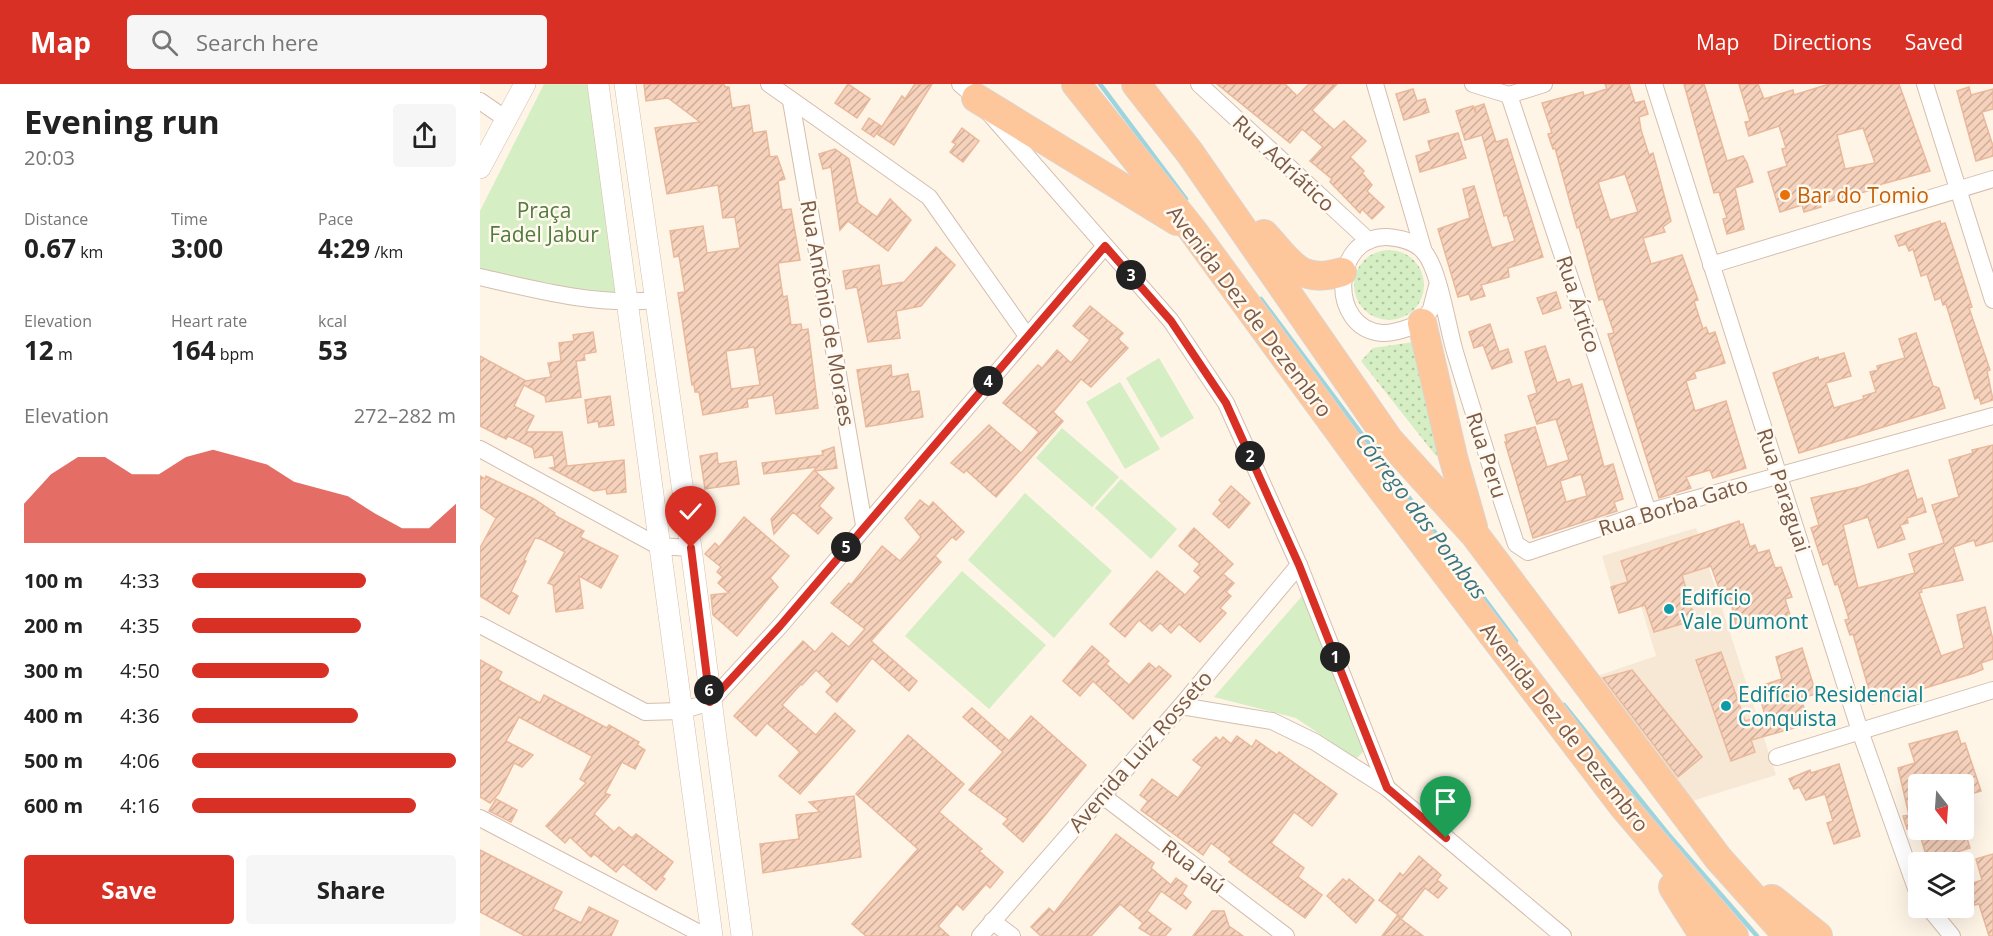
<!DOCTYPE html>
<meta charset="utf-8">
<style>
body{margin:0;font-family:"Open Sans",sans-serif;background:#f6f6f6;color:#222;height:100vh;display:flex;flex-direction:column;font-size:22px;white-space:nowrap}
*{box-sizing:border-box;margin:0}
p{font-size:20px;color:#767676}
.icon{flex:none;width:33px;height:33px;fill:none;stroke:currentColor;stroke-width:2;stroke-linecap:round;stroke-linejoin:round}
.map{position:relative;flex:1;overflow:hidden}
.drawer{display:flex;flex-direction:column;background:#fff;width:480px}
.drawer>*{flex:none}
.needle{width:39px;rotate:163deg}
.tools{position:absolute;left:1428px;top:690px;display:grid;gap:12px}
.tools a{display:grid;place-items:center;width:66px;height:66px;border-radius:6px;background:#fff;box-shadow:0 6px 24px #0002;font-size:30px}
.pin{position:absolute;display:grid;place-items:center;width:51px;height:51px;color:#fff;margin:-62px -26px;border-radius:50% 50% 50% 0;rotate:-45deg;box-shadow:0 0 6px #0007}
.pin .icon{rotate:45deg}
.km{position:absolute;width:30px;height:30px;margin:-15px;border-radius:50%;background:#222;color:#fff;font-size:16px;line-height:30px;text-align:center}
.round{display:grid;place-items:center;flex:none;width:63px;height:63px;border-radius:6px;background:#f6f6f6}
.head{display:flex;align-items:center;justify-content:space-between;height:102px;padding:0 24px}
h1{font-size:33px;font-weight:700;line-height:45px}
.stats{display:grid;grid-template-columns:repeat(3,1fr);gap:9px;height:102px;padding:6px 24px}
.stats div{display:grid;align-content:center}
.stats b{font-size:26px;font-weight:700}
.stats small{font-size:16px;font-weight:400}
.stats p{font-size:16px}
.chart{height:168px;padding:12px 24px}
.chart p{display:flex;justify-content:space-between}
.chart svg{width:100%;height:108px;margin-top:6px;fill:#d93025;opacity:.7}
.button{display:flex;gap:12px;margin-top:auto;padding:12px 24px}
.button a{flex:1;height:69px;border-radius:6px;background:#d93025;color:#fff;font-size:24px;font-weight:700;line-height:69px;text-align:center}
.button a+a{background:#f6f6f6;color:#222}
ul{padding:0 24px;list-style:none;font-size:20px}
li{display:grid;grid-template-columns:96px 72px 1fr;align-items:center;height:45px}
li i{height:15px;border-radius:8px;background:#d93025}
header{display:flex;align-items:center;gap:36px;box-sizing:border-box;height:84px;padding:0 30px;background:#d93025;color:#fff}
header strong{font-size:28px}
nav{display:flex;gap:33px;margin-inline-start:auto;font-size:21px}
.search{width:420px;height:54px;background:#f6f6f6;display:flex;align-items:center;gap:15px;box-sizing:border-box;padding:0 21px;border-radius:6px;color:#767676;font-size:22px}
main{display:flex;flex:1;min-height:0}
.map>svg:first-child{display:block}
.residential{fill:#f7e7d5}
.grass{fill:url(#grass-dots)}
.park{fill:#d5eec3}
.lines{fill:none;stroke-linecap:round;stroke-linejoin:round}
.stream{stroke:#9ed4dd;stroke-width:4.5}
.building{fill:url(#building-hatch);stroke:#eab89b;stroke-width:1.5;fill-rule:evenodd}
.minor-casing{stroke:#d4beae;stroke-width:18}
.tertiary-casing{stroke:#d4beae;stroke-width:22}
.trunk-casing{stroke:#ddd4cf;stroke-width:30}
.minor{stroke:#fff;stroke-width:16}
.tertiary{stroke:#fff;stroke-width:21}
.trunk{stroke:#fec69b;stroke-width:28}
.route-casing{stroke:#fff;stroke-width:12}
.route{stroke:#d93025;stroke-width:8}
.food-dot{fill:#e8710a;stroke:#fff9ef;stroke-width:2}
.culture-dot{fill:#0f9aa8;stroke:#fff9ef;stroke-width:2}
.labels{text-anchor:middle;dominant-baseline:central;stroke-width:5;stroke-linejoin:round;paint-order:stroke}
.street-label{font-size:21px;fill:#7b5a48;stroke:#fff9ef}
.food-label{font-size:21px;fill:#c56008;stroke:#fff9ef;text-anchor:start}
.park-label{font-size:21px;fill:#507b3c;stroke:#fff9ef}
.culture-label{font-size:21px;fill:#0d838f;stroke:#fff9ef;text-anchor:start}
.water-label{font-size:22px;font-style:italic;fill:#3a7681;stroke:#fff9ef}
</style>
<header>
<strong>Map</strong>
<div class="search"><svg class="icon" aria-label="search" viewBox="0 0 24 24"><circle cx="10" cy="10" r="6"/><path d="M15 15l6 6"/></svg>Search here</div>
<nav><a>Map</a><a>Directions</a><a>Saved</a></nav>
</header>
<main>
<section class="drawer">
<div class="head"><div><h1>Evening run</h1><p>20:03</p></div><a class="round"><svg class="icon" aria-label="share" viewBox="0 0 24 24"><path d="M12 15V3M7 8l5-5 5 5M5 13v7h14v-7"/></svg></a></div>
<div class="stats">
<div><p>Distance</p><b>0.67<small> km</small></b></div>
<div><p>Time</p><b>3:00</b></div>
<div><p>Pace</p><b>4:29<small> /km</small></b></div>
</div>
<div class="stats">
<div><p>Elevation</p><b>12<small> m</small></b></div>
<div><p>Heart rate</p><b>164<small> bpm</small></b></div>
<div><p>kcal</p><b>53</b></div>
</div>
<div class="chart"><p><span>Elevation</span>272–282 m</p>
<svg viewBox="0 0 160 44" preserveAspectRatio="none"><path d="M0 44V28L10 16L20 9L30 9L40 16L50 16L60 9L70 6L80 9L90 12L100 19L110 22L120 25L130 32L140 38L150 38L160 28V44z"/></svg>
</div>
<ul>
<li><b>100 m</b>4:33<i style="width:66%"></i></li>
<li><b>200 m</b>4:35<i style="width:64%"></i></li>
<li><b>300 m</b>4:50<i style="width:52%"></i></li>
<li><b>400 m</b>4:36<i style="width:63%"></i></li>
<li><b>500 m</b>4:06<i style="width:100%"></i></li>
<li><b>600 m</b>4:16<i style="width:85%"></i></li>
</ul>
<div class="button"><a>Save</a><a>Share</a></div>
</section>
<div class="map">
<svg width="1513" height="852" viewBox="0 0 1513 852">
<defs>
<pattern id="grass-dots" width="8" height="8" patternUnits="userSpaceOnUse" patternTransform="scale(1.5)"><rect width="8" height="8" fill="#d5eec3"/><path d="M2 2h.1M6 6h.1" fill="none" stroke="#b2c4a0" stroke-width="1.8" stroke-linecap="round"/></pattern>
<pattern id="building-hatch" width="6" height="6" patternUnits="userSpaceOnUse" patternTransform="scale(1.5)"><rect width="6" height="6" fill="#f6d2bc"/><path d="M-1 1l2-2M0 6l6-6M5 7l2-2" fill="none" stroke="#ccad9b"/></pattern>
</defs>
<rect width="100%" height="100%" fill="#fef5e7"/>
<path class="residential" d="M1216 444 1296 691 1209 718 1108 595 1176 572 1161 522 1139 529 1122 472Z"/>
<g class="grass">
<circle cx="909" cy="201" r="35"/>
<path d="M940 257 963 367 956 372 881 277 893 264Z"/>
</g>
<g class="park">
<path d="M64 0H107L139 209 48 199 0 185V127Z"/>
<path d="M679 274 714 334 681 354 646 294Z"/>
<path d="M640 298 680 365 645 385 606 318Z"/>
<path d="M582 344 639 393 612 423 556 374Z"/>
<path d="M641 395 697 445 671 475 615 424Z"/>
<path d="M545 409 632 487 574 554 488 476Z"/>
<path d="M482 487 566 561 509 625 425 552Z"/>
<path d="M823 511 884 667 876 675 816 634 734 613Z"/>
</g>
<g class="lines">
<g class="stream">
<path d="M620 0 706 115"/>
<path d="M781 215 1036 557"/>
<path d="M1084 621 1188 750 1277 852"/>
</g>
</g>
<g class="building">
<path d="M164 0H244L245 3H249L252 24 269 21 273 49 286 47 290 73 297 72 305 95 298 97 302 126 311 125 320 176 298 179 303 213 307 212 311 241 321 240 322 246 328 245 338 324 296 330 293 311 267 315 268 323 223 331 219 308H215L214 300 212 301 198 209 205 208 199 172 194 173 190 147 223 142 227 169 260 164 255 133 243 134 238 101 187 110 175 44 220 38 188 14 166 17ZM274 263 280 301 251 305 246 267Z"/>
<path d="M368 0 390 15 377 34 355 19Z"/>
<path d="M435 0H452L414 61 397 50 422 12 425 15Z"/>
<path d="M737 0H805L817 12 829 0H857L832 26 854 46 864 37 886 57 870 73 884 87 882 89 892 101 887 107 904 123 892 135 882 125 880 129 850 98 852 95 830 77 843 63 822 45 810 59Z"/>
<path d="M1125 0H1149L1155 19 1164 17 1168 30 1159 33 1161 46 1169 71 1173 69 1191 137 1183 143 1185 148 1163 154 1171 180 1202 171 1218 216 1214 217 1223 245 1226 243 1229 250 1235 248 1245 279 1214 288 1216 294 1206 297 1215 327 1246 317 1266 384 1233 394 1230 386 1206 393 1211 404 1179 414 1128 250 1134 249 1123 215 1119 216 1099 143 1097 144 1075 64 1073 65 1068 50 1072 49 1062 19 1103 8 1104 12 1127 5ZM1145 90 1158 128 1130 136 1118 98Z"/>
<path d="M1204 0H1224L1247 77 1263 72 1267 79 1273 98 1255 104 1264 145 1247 150 1243 135 1247 134 1239 108 1234 109Z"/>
<path d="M1259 0H1278L1284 15 1313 6 1314 11 1349 0H1419L1450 87 1402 100 1395 105 1340 120 1341 123 1324 128 1322 121 1300 128 1288 88 1307 82 1302 65 1306 64 1299 42 1269 52 1265 38 1270 37ZM1383 44 1395 79 1365 85 1357 51Z"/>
<path d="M1489 3 1491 11 1513 5V25L1502 28 1513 62V72L1496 77 1477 7Z"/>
<path d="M933 5 937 17 945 15 949 28 924 36 916 10Z"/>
<path d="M1004 20 1016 58 1027 55 1063 173 1028 184 1029 193 1001 201 1005 212 991 216 989 210 978 213 958 145 990 134 983 105 994 102 1012 164 1035 157 1027 131 1024 132 1002 51 985 56 976 27 993 22 996 30 995 23Z"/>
<path d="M389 34 401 42 394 53 382 45Z"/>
<path d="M482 44 499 57 483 78 470 68 476 60 472 58Z"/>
<path d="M978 49 986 74 940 88 936 72 951 67 948 57Z"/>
<path d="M355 65 369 75 378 119 397 133 410 115 431 136 408 167 368 137 360 146 351 83 343 85 339 70Z"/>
<path d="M1460 137 1461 140 1465 139 1475 169 1492 223 1489 224 1510 286 1507 287 1513 316 1501 320 1499 313 1495 315 1466 220 1463 221 1461 214 1455 216 1447 190 1441 192 1433 165 1429 167 1426 160 1419 162 1415 152Z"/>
<path d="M456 163 475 181 441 222 416 227 420 254 388 258 377 203 366 205 363 187 399 181 402 202 424 198Z"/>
<path d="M1076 208 1081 224 1063 230 1057 214Z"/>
<path d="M610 222 643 249 638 255 648 264 611 303 601 295 573 328 583 337 516 413 486 386 484 389 471 379 509 341 541 369 559 348 523 319 558 281 562 284 577 266 591 279 610 256 593 242Z"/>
<path d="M1010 240 1019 268 1028 265 1032 278 1012 285 1003 261 994 264 989 248Z"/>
<path d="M113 248 116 268 104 270 105 276 96 277 101 313 66 318 65 312 44 301 34 322 54 332 46 348H82L87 382 144 376 146 408 127 410 126 405 114 407 70 384 75 383 73 371 55 374 53 364 28 352 26 355 0 342V272L46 297 71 293 68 279 81 277 79 259 94 257 93 251Z"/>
<path d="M1436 249 1453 302 1459 304 1465 324 1319 369 1293 289 1338 273 1339 276 1364 269 1371 292 1346 299 1354 324 1384 315 1383 312 1396 308 1390 288 1398 286 1397 282 1425 274 1419 255Z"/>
<path d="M1065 262 1077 299 1089 295 1092 303 1102 300 1124 383 1133 380 1143 415 1134 418 1137 427 1053 454 1025 358H1027L1025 351 1055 343 1067 383 1089 376 1076 335 1057 340 1048 312 1057 309 1045 268ZM1101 390 1107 412 1086 418 1080 397Z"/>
<path d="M411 281 412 293 428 290 431 308 439 307 443 333 386 343 377 286Z"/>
<path d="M130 312 134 341 119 343 118 337 108 339 105 316Z"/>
<path d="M1513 361V457L1496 462 1494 456 1473 463 1483 496 1441 505 1442 508 1439 509 1461 572 1484 564 1477 531 1505 523 1513 556V575L1501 579 1503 585 1494 589 1393 620 1373 550 1370 551 1365 536 1369 535 1358 500 1355 501 1348 479 1343 481 1331 444 1339 441 1331 414 1380 403 1428 386 1437 416 1442 414 1446 428 1427 434 1428 439 1420 441 1425 455 1398 464 1388 433 1363 441 1378 504 1398 499 1435 489 1429 470 1464 459 1452 421 1479 413 1469 376 1493 369 1492 366Z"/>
<path d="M354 363 357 384 335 387 354 404 339 422 352 434 338 450 313 428 294 450 291 435 337 383 284 390 282 379 343 371 342 367Z"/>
<path d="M237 369 238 380 256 377 259 400 225 405 220 372Z"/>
<path d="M0 392 5 395 6 392 54 415 75 429 74 431 104 447 100 453 138 472 121 504 99 492 103 524 76 528 73 501 68 499 85 468 61 455 55 454 44 476 46 477 31 508 38 512 29 530 0 512V464L16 434 0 423Z"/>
<path d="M751 402 770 419 749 444 733 430 742 419 739 416Z"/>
<path d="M440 416 449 423 453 418 484 448 476 456 472 453 455 472 461 478 391 557 437 597 429 607 392 574 357 618 346 608 352 601 336 586 322 601 321 600 302 621 336 651 355 629 375 647 320 710 299 692 320 668 287 639 276 652 254 632 323 557 335 568 352 549 369 563 385 545 351 519 369 499 371 501 402 462 420 477 438 457 441 453 425 434Z"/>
<path d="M264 433 309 472 290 494 298 503 257 552 233 531 231 511 249 509 238 499 243 493 237 488 241 483 225 470 235 459 239 463Z"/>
<path d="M1259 437 1260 441 1263 440 1270 463 1275 461 1278 469 1289 466 1295 484 1301 483 1312 513 1305 515 1310 531 1257 545 1248 505 1240 507 1231 482 1202 491 1215 536 1174 548 1165 521 1139 529 1131 503 1148 498 1141 477Z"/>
<path d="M714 444 753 480 743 490 754 499 746 508 751 512 740 524 746 529 720 558 699 540 691 549 680 539 672 547 659 536 645 553 630 540 677 487 705 511 721 493 714 487 720 480 699 462Z"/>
<path d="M612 562 629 577 626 580 649 601 669 579 676 585 679 582 691 592 653 635 613 597 600 612 583 597Z"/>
<path d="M1322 564 1336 610 1321 614 1329 640 1271 656 1275 668 1251 677 1216 576 1241 568 1265 637 1285 631 1277 603 1302 595 1296 573Z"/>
<path d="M0 576 22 588 18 596 60 619 64 611 127 644 129 641 159 658 157 661 165 666 155 685 142 678 125 709 130 711 114 730 134 748 139 743 152 754 156 750 193 778 182 793 185 795 176 806 143 780 136 788 114 770 111 773 90 753 85 759 66 742 106 699 100 695 112 672 39 633 26 657 53 671 42 683 34 679 19 709 10 719 0 713Z"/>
<path d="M1152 586 1222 673 1198 693 1123 594Z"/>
<path d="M492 624 529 657 551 632 606 681 543 758 523 740 528 735 489 706 523 668 483 633Z"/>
<path d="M1477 647 1481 660 1485 659 1501 707 1484 712V700H1438V751L1436 752 1433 743 1427 745 1423 732 1429 731 1418 684 1435 679 1429 660Z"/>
<path d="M428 651 484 700 459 728 502 765 499 767 523 788 510 804 506 800 483 826 477 820 458 842 469 852H386L372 840 438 765 376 710Z"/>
<path d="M757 652 772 663 776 656 797 671 799 668 857 710 832 742 814 728 791 759 824 784 818 793 842 811 825 834 749 778 752 775 731 759 723 771 661 726 668 717 660 711 672 695 698 714 722 683 713 676 736 653 740 657 743 653 751 660Z"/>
<path d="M1359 680 1380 752 1354 760 1347 739 1353 737 1345 710 1326 716 1319 703 1314 705 1309 695 1330 686 1331 689Z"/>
<path d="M374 712 381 773 283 789 280 760 319 755 316 731 340 728 329 718Z"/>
<path d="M16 715 37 726 31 738 9 727Z"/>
<path d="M1484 744 1490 764 1467 771V775L1448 778 1441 754Z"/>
<path d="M636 750 674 779 671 784 691 801 696 794 707 802 702 810 711 818 706 825 681 807 667 827 691 845 685 852H672L659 844 663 839 640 820 611 852H561L551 843 569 824 574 829Z"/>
<path d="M0 766 82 808 73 825 101 839 109 823 138 837 131 852H45L0 828Z"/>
<path d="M1513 770V852H1509L1499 820 1490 822 1488 814 1484 816V802L1502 796 1496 775Z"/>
<path d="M939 772 961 791 957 796 967 804 958 814 945 804 922 834 899 816 920 789 923 792Z"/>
<path d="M863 795 867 798 869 795 894 816 876 839 847 812Z"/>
<path d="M732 827H744L749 842 763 852H713Z"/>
<path d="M917 832 943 852H902Z"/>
</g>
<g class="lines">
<defs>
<g id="minor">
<path d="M289 0 449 113 547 252"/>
<path d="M480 0 496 14 691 237 746 319 819 481 907 704 1083 852"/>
<path d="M719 0 889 157"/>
<path d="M895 0 944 168"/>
<path d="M993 0 1029 11 1064 0"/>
<path d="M1174 0 1380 647 1438 810"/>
<path d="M1445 0 1513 216"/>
<path d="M1029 11 1168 428"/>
<path d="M0 17 26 35"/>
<path d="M311 17 384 441"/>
<path d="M1231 181 1513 95"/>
<path d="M0 193C56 206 117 222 175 216"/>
<path d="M957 202 951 225 942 239C929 243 915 250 902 249 848 245 851 152 907 153 920 154 935 157 944 168 959 184 968 245 975 268 994 332 1015 396 1036 460L1048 468 1168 428 1513 332"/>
<path d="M0 365 178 462 211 464"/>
<path d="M0 541 165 628 201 627 230 618 300 542 625 162"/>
<path d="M701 622 792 637 835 658 907 704"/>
<path d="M1297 673 1513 606"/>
<path d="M623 712 806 852"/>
<path d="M0 734 225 852"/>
<path d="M1449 824 1472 852"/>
<path d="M512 837 532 852"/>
<path d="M500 852 701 622 819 481"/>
</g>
<g id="tertiary">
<path d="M118 0 232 852"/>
<path d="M145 0 211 464 262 852"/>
<path d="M0 84 45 0"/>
</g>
<g id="trunk">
<path d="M596 0 713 147 886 384 1143 722 1254 852"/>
<path d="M656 0 710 69 909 356 995 451 1238 774 1308 852"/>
<path d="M496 14 697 137"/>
<path d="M784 150C811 179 819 201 862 188"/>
<path d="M942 239 973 373 993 443"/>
<path d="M1193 803 1224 852"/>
<path d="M1292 815 1338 852"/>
</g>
</defs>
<use href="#minor" class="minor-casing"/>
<use href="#tertiary" class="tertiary-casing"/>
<use href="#trunk" class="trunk-casing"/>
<use href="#minor" class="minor"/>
<use href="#tertiary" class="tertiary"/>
<use href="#trunk" class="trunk"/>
</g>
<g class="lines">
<defs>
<path id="route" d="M211 464 230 618 300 542 625 162 691 237 746 319 819 481 907 704 966 754"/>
</defs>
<use href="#route" class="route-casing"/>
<use href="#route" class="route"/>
</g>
<circle class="food-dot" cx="1305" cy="111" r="6"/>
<g class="culture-dot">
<circle cx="1189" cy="525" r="6"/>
<circle cx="1246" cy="622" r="6"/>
</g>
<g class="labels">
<g class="street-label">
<text transform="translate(804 79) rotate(43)">Rua Adriático</text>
<text transform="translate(1099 220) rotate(72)">Rua Ártico</text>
<text transform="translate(770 227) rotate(53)">Avenida Dez de Dezembro</text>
<text transform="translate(348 229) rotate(80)">Rua Antônio de Moraes</text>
<text transform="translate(1007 371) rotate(72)">Rua Peru</text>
<text transform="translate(1304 406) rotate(72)">Rua Paraguai</text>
<text transform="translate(1193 422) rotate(-17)">Rua Borba Gato</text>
<text transform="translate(1085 643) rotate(52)">Avenida Dez de Dezembro</text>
<text transform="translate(660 667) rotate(-49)">Avenida Luiz Rosseto</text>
<text transform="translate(714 782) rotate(37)">Rua Jaú</text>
</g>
<g class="food-label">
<text x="1317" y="111">Bar do Tomio</text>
</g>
<g class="park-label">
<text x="64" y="126">Praça<tspan x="64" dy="24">Fadel Jabur</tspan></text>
</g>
<g class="culture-label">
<text x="1201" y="513">Edifício<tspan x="1201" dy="24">Vale Dumont</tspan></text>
<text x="1258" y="610">Edifício Residencial<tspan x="1258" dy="24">Conquista</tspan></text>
</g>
<g class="water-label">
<text transform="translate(942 431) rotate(53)">Córrego das Pombas</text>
</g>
</g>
</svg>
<div class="tools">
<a><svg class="needle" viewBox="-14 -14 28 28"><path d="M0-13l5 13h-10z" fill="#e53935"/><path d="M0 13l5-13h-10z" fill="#767676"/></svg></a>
<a><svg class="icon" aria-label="layers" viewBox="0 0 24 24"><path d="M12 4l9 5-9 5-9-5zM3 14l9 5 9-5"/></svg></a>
</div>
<div class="pin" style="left:966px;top:754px;background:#1e9e55"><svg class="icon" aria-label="arrive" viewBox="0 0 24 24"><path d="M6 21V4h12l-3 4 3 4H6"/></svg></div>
<div class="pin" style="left:211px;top:464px;background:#d93025"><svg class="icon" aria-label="check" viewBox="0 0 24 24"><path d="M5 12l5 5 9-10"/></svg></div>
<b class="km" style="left:855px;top:573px">1</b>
<b class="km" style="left:770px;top:372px">2</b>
<b class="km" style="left:651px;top:191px">3</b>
<b class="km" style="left:508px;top:297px">4</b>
<b class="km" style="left:366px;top:463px">5</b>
<b class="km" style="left:229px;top:606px">6</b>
</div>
</main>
